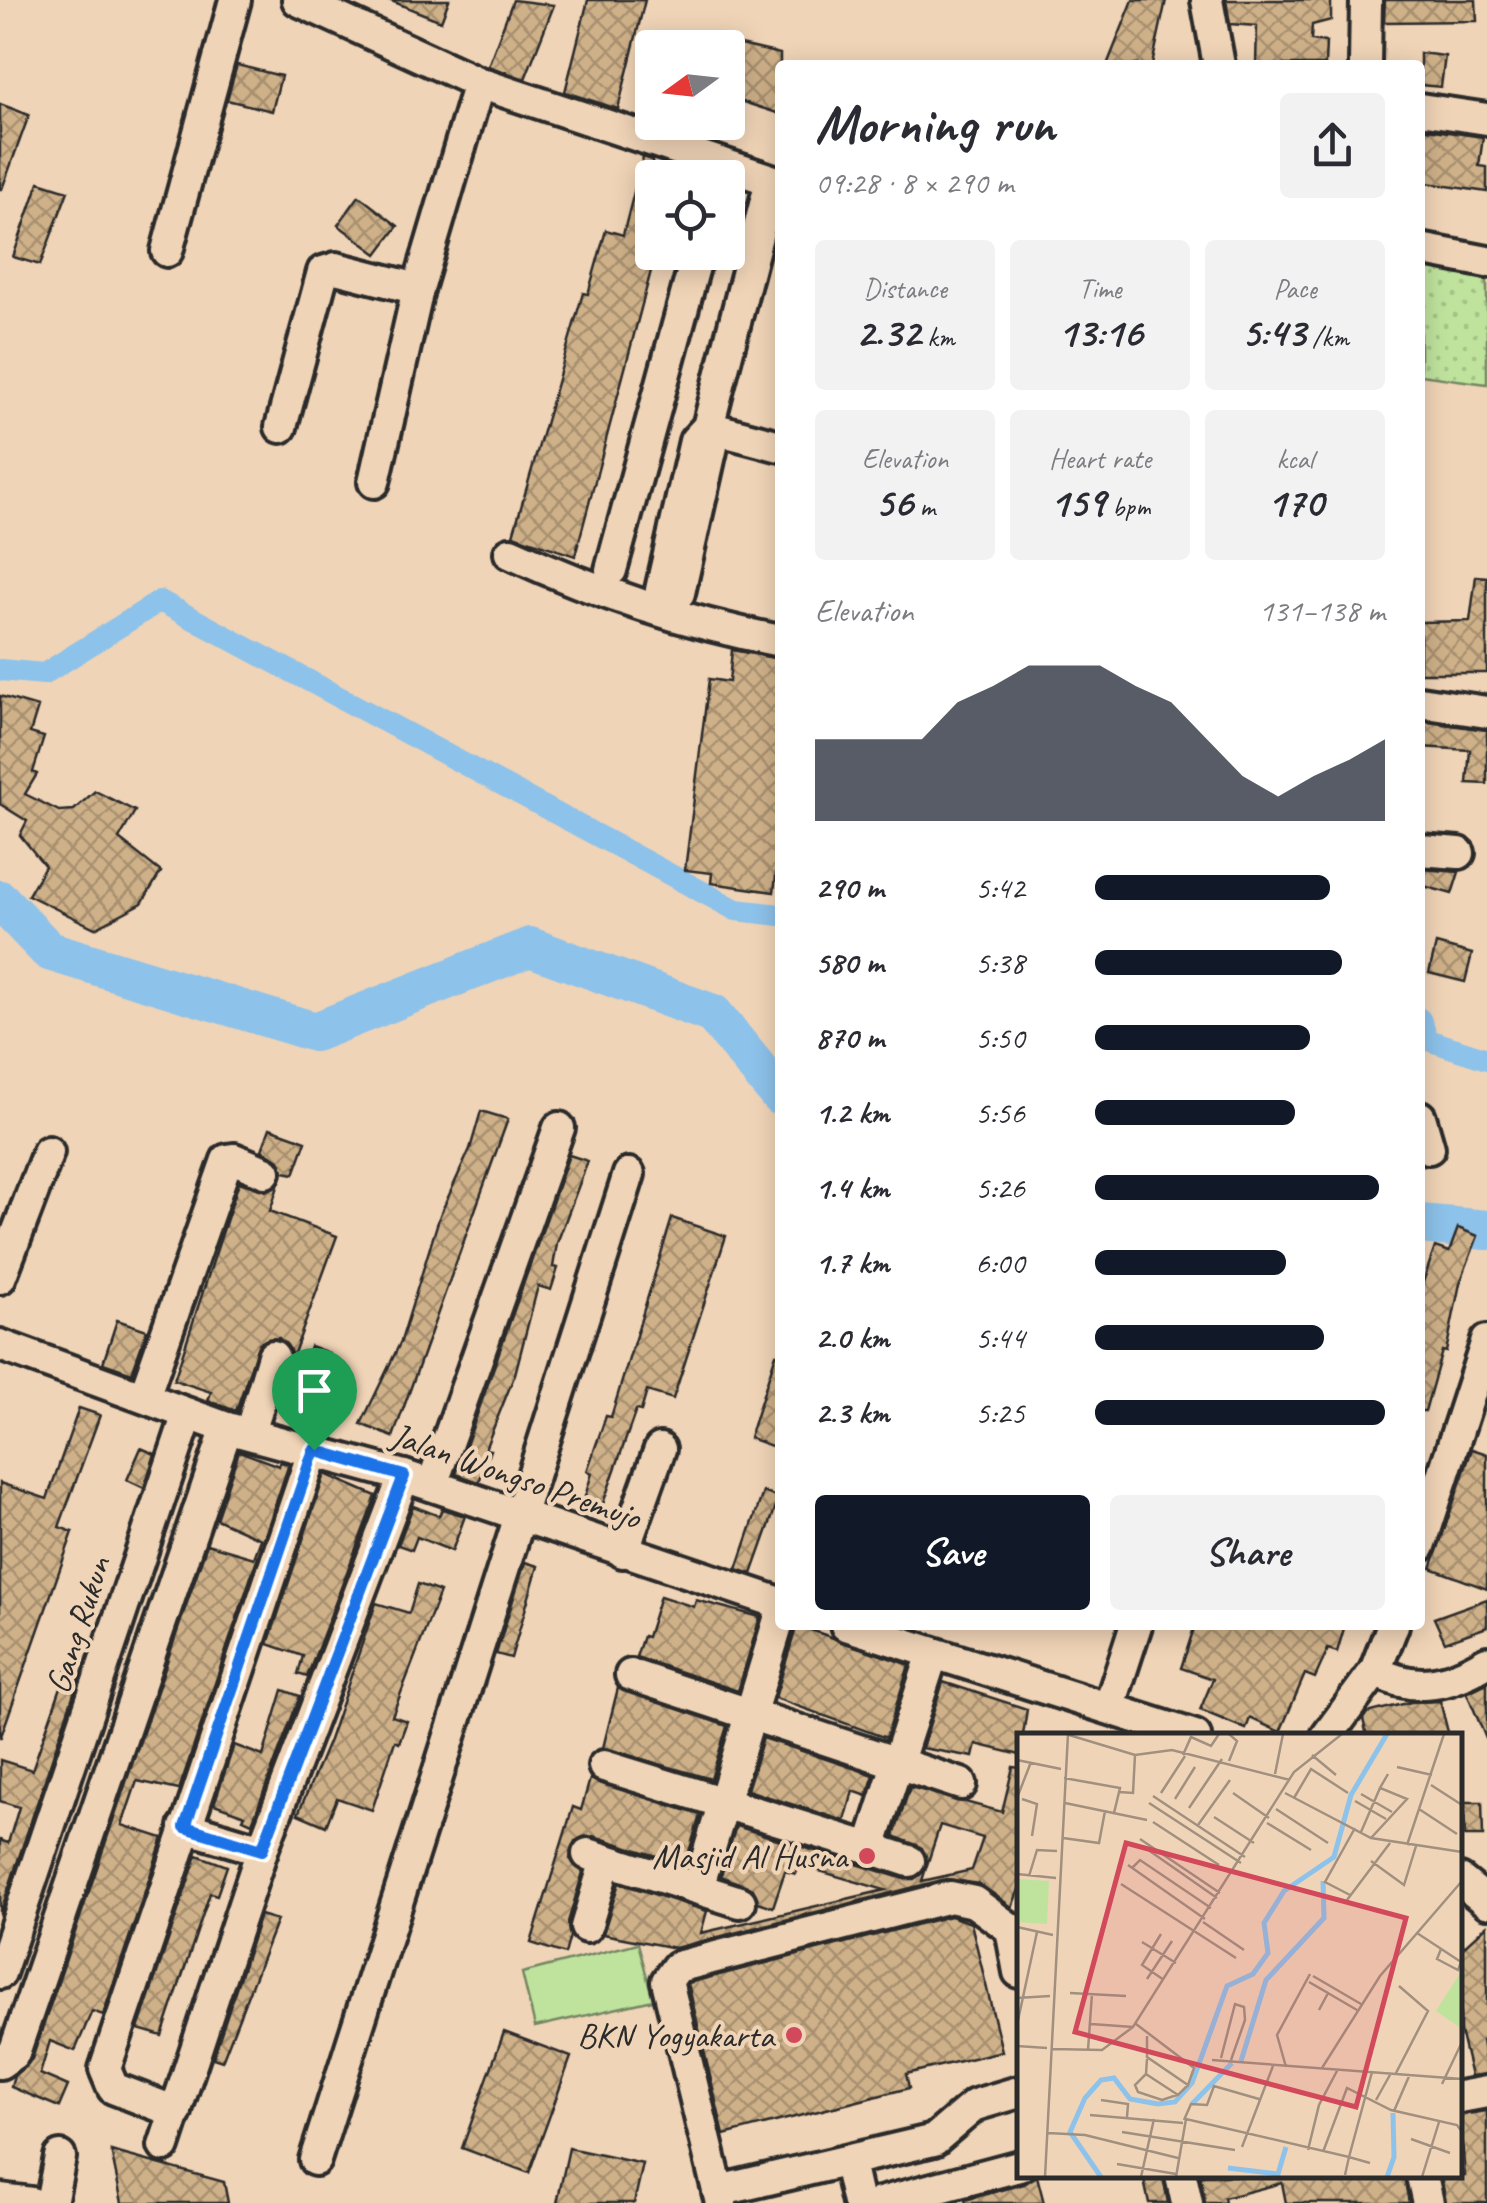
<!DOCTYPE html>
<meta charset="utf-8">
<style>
body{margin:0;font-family:Caveat,sans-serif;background:#f2f2f3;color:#2b2b33;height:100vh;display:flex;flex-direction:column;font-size:38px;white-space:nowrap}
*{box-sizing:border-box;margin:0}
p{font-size:32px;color:#7c7c81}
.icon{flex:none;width:55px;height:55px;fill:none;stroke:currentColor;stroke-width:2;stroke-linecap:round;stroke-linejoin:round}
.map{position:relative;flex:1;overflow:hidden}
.details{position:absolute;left:775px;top:60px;width:650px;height:1570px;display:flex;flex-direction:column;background:#fff;border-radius:10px;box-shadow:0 5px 25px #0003}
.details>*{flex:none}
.needle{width:65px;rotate:255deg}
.tools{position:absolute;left:635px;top:30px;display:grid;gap:20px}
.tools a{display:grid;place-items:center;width:110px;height:110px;border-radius:10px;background:#fff;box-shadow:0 5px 25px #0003;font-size:50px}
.pin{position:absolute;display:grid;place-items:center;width:85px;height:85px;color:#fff;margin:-102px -42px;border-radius:50% 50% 50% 0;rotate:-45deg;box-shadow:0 0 10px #0007}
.pin .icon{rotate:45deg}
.round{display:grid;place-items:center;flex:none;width:105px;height:105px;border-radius:10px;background:#f2f2f3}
.headline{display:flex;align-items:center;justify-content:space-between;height:170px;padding:0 40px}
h1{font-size:55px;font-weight:700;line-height:75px}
.metrics{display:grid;grid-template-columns:repeat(3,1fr);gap:15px;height:170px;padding:10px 40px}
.metrics div{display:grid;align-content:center;border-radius:10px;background:#f2f2f3;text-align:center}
.metrics b{font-size:42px;font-weight:700}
.metrics small{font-size:28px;font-weight:400}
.metrics p{font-size:28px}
.chart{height:280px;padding:20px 40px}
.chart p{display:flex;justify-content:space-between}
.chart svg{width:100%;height:180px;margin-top:10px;fill:#111827;opacity:.7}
.action{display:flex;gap:20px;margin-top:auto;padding:20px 40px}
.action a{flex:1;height:115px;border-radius:10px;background:#111827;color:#fff;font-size:40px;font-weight:700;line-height:115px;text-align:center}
.action a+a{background:#f2f2f3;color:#2b2b33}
ul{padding:0 40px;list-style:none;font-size:32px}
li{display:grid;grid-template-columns:160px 120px 1fr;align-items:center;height:75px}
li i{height:25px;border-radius:12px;background:#111827}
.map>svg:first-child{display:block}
.grass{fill:url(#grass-dots);stroke:#758764;stroke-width:2.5}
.pitch{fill:#bfe39d;stroke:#758764;stroke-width:2.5}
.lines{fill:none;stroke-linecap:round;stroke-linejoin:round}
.canal{stroke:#8dc2ea;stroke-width:22}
.river{stroke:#8dc2ea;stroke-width:40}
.building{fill:url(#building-cross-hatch);stroke:#2b2b2b;stroke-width:2.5}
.minor-casing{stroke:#2b2b2b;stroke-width:38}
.minor{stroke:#f0d4b7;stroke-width:30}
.route-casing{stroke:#fff;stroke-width:20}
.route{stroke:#1a73e8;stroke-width:12}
.poi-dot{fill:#d1495b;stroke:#f0d4b7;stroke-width:4}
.labels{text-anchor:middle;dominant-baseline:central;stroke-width:8;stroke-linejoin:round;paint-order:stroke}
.street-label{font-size:35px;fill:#2b2b2b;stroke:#f0d4b7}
.poi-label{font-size:35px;fill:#2b2b2b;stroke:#f0d4b7;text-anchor:end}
.inset-river{fill:none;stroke:#8dc2ea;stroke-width:5}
.inset-road{fill:none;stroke:#a1907f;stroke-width:2.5}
.view{fill:#d1495b;fill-opacity:0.15;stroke:#d1495b;stroke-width:5}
.inset-edge{fill:none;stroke:#2b2b2b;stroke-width:5}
</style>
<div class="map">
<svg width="1487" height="2203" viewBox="0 0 1487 2203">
<defs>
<pattern id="grass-dots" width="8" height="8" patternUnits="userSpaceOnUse" patternTransform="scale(2.5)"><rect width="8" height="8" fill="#bfe39d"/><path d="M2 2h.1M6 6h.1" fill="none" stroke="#a4c387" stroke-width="1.8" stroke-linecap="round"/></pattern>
<pattern id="building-cross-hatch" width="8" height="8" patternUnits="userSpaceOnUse" patternTransform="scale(2.5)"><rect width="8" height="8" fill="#cfb189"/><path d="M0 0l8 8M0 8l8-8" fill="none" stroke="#a89070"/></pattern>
</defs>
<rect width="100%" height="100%" fill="#f0d4b7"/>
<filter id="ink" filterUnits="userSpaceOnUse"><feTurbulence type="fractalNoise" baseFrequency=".01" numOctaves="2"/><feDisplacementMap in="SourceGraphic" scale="20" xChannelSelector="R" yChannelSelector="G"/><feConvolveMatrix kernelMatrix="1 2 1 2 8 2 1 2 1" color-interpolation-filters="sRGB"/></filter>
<g filter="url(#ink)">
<path class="grass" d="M1420 253 1487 267V384L1420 375Z"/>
<path class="pitch" d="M638 1943 653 2000 535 2027 522 1973Z"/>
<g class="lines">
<g class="canal">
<path d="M0 670 44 674 160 601 736 910 780 915"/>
<path d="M1420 1019 1428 1040 1487 1059"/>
</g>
<g class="river">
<path d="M0 900 49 951 315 1032 530 947 713 1014 780 1096"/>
<path d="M1420 1224 1487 1230"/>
</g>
</g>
<g class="building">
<path d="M389 0H449L441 21Z"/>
<path d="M513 0 554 5 525 79 488 66Z"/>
<path d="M588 0H645L618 109 565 92Z"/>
<path d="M1133 0H1166L1152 65H1107Z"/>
<path d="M1226 0H1331V20L1312 25 1311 40 1326 42 1325 65H1256L1257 26 1230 24Z"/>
<path d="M1385 0H1476L1477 21 1384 22Z"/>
<path d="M728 42 780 54V114L728 97Z"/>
<path d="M1420 53 1445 56 1441 87 1420 85Z"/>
<path d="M237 65 281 76 272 111 227 100Z"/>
<path d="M0 104 29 115 2 189H0Z"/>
<path d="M1420 128 1483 137 1479 166 1487 167V192L1420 182Z"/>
<path d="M643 157 652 160 656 252 575 556 513 535 583 293 588 294 606 230 623 235Z"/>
<path d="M39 182 68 191 40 265 13 257Z"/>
<path d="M359 196 398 226 377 254 338 225Z"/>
<path d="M1476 576 1487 577V673H1420V622L1470 621Z"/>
<path d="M732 650 780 659V843L774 892 711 883 712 873 685 870 709 679 729 682Z"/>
<path d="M0 696 38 707 30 733 44 737 33 772 37 774 25 794 59 811 74 810 95 791 135 811 119 839 161 872 142 903 95 928 28 895 45 866 20 835 27 821 0 804Z"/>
<path d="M1420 721 1487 730V784L1467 783 1470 750 1420 747Z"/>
<path d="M1421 869 1459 872 1452 894 1420 885Z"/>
<path d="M1436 944 1472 954 1465 982 1429 973Z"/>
<path d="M481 1111 508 1119 393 1437 361 1424 401 1341 440 1215 470 1149Z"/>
<path d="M270 1128 306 1141 294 1174 283 1172 279 1160 262 1150Z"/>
<path d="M569 1155 588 1161 557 1243 553 1267 558 1268 551 1290 538 1286 515 1374 485 1449 490 1450 479 1482 456 1474Z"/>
<path d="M239 1182 266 1191 279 1183 270 1211 337 1236 293 1356 279 1338 259 1343 236 1411 208 1401 211 1392 174 1380Z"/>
<path d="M672 1218 726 1236 673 1399 647 1391 641 1411 636 1410 599 1515 581 1510 592 1473 587 1471 606 1416 611 1417Z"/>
<path d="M1458 1228 1478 1236 1460 1283 1446 1352 1442 1351 1425 1411H1420V1291L1435 1247 1449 1252Z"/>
<path d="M117 1320 147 1330 132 1373 103 1363Z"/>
<path d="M310 1346 329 1353 305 1417 286 1410Z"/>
<path d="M776 1354H780V1449L749 1438Z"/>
<path d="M79 1408 100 1415 59 1527 73 1532 0 1739V1483L47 1499Z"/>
<path d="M141 1448 155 1454 144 1488 127 1480Z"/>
<path d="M1472 1449 1487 1454V1589L1431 1568Z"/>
<path d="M239 1451 279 1466 280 1462 289 1464 179 1790 137 1781 122 1825 163 1838 103 2015 92 2011 75 2051 50 2041 40 2074 68 2086 59 2107 11 2087 14 2076 32 2059 207 1544 254 1558 261 1539 216 1519Z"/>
<path d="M325 1474 376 1496 307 1677 298 1674 303 1656 268 1644Z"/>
<path d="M763 1492 779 1498 752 1574 737 1569Z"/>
<path d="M413 1506 439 1516 442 1509 465 1516 452 1551 417 1537 412 1550 398 1545Z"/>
<path d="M525 1562 538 1566 511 1658 496 1654Z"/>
<path d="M418 1584 440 1592 392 1716 407 1721 399 1743 395 1741 372 1810 337 1798 326 1826 298 1814 329 1740 376 1603 409 1613Z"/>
<path d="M660 1596 694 1607 696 1600 760 1617 738 1691 636 1657 643 1636 647 1637Z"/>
<path d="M1487 1599V1627L1445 1642 1434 1618Z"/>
<path d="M797 1625 909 1665 886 1738 775 1698Z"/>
<path d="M1195 1625H1345L1337 1652 1328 1649 1315 1678 1305 1674 1280 1732 1250 1718 1246 1729 1200 1710 1213 1679 1181 1668Z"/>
<path d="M67 1670 80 1675 0 1914V1840L8 1843 19 1807 0 1801V1760L32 1770Z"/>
<path d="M943 1682 1027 1709 1020 1755 976 1744 973 1757 922 1748Z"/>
<path d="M1487 1683V1741L1467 1693Z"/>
<path d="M618 1688 727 1726 711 1779 603 1748Z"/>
<path d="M283 1690 300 1696 252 1823 243 1819 245 1815 214 1804 234 1745 263 1756Z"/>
<path d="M1440 1701 1449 1736H1367L1363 1719 1367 1713 1411 1702Z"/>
<path d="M763 1738 874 1775 867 1796 853 1791 845 1821 747 1790Z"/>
<path d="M1013 1767 1020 1768V1887L1012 1907 979 1884 946 1879 675 1948 603 1934 619 1883 707 1911 701 1933 885 1890 799 1865 796 1874 785 1871 773 1907 758 1902 753 1889 721 1876 736 1826 904 1879H914L926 1868 922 1881 972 1870 983 1838 940 1825 927 1865 922 1848 894 1836 910 1787 1002 1812Z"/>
<path d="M590 1779 700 1815 685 1865 594 1836 575 1841 570 1859 583 1872 568 1922 570 1936 565 1954 531 1943 573 1807 581 1810Z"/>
<path d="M1464 1802H1482L1483 1836H1465Z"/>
<path d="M197 1855 227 1866 217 1895 210 1893 162 2036 138 2029Z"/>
<path d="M260 1915 277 1920 222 2061 213 2058Z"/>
<path d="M950 1916 971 1923 1002 2051 906 2074 909 2088 724 2135 688 1983Z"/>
<path d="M1487 1925V2039L1482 2040 1487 2074 1471 2076 1460 2031V1950Z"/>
<path d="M504 2032 571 2057 529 2173 462 2148Z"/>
<path d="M1487 2111V2203H1446L1441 2176H1465L1460 2115Z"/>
<path d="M569 2148 643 2164 634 2203H557Z"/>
<path d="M111 2151 224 2182 228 2203H122Z"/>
<path d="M1037 2176 1044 2203H966L965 2200 1024 2184Z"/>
<path d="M1143 2176H1163L1168 2203H1149Z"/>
<path d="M1200 2176H1404L1409 2203H1286L1282 2183 1224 2198 1225 2203H1205Z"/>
</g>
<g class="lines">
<defs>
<g id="minor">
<path d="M298 0 479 83 780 183"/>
<path d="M1207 0 1219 65"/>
<path d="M1365 65 1366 0"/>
<path d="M1420 109 1487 119"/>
<path d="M771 181 708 427 695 441 661 590 679 593 712 446 708 427 780 446"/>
<path d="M1420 249 1487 262"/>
<path d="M167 251 235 0"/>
<path d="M281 427 323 272 336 268 418 289"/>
<path d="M374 482 418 289 479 83"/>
<path d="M510 553C600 594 683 622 780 641"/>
<path d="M611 570 698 252"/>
<path d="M1420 702 1487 712"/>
<path d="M1420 850 1459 853"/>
<path d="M1420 1117 1429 1148"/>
<path d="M0 1278 48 1152"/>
<path d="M0 1345 227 1428 404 1476 780 1603"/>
<path d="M144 1397 227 1160 234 1159 265 1172"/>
<path d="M250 1433 273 1356"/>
<path d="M432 1485 559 1128"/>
<path d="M1420 1546 1487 1341"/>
<path d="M623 1552 660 1449"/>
<path d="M846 1625 1195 1736"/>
<path d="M1375 1671C1416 1693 1448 1685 1487 1662"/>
<path d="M631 1675 961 1784"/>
<path d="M1109 1708 1136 1625"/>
<path d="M1327 1736 1375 1671 1393 1625"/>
<path d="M604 1766 870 1848 933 1653"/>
<path d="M185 1827 262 1850"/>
<path d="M870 1848 909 1861"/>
<path d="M588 1854 740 1902"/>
<path d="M1460 1880 1487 1902"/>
<path d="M698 1888 780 1616"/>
<path d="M586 1927 606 1860"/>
<path d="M0 1973 188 1414"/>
<path d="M0 2063 14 2053 227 1428"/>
<path d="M1460 2097 1487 2092"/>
<path d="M176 2112 113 2088 105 2069 314 1449"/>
<path d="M164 2146 262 1850 404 1476"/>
<path d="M315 2160 629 1174"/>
<path d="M849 2163 858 2203"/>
<path d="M1181 2176 1187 2203"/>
<path d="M1422 2176 1428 2203"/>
<path d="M718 2191 934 2140 975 2105 1019 2092"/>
<path d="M0 2199 31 2203"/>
<path d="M51 2203 60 2157"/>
<path d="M721 2203 667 1981 677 1967 950 1897 974 1902 1011 1929 1019 1972"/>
<path d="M880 2203 1019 2166"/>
</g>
</defs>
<use href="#minor" class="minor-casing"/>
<use href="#minor" class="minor"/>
</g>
</g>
<g class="lines" filter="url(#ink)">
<defs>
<path id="route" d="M314 1450 404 1476 262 1850 185 1827Z"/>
</defs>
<use href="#route" class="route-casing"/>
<use href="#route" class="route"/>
</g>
<g class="poi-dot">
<circle cx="867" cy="1856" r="10"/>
<circle cx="794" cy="2035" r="10"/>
</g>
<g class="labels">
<g class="street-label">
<text transform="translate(516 1476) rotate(19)">Jalan Wongso Premujo</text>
<text transform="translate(78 1625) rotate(-72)">Gang Rukun</text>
</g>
<g class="poi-label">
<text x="847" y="1856">Masjid Al Husna</text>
<text x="774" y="2035">BKN Yogyakarta</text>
</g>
</g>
<g transform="translate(1017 1733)">
<rect width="445" height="445" fill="#f0d4b7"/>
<path d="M445 237V296L419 278Z" fill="#bfe39d"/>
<path d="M1 146 32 148 30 191 0 189Z" fill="#bfe39d"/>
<path class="inset-river" d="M224 328 249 247 307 185 306 148M175 371 215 330M211 435 261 441 269 414M84 444 53 399 68 365 84 347 97 345 113 366 141 371 158 369 175 350 210 253 236 241 251 220 247 190 267 158 317 124 334 62 370 1M370 444 377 424 376 380"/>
<path class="inset-road" d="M52 2 118 22 155 17 273 47M166 22 174 4 194 13 202 1M295 22 319 42M0 27 44 36M212 28 220 8 212 1M380 34 415 42M258 41 266 1M47 45 103 55 97 80M414 52 445 72M102 59 116 60 118 22M144 60 168 23M216 60 252 85M268 60 354 105 445 119M344 61 375 79M136 63 228 124M0 65 14 29M277 65 294 36 331 60M5 66 20 71 15 103M158 66 178 34M338 68 369 86M48 70 130 87M132 70 224 130M172 75 205 26M259 76 311 110M402 76 440 101M197 84 237 110M136 89 202 132M250 90 294 117M181 92 213 47M344 99 363 55M46 105 82 110 88 78M354 105 390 66 363 55 371 41M123 106 203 160M390 112 427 1M127 114 200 165M354 128 387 152 399 113M111 132 188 186M115 135 123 127 194 175M0 141 39 145M12 143 20 117 40 118M104 151 219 225M333 162 308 149 338 95M330 167 373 110M186 189 227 217M0 194 36 202M400 200 444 229 441 237 420 226 424 216M144 201 125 232 147 247M125 209 159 230M296 243 344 271M130 246 155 208M53 260 109 263M0 265 33 263M302 277 311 260 292 249 340 277M74 291 116 294M119 291 177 335 171 352 130 324V303M0 292 20 199M0 313 30 315M35 316 85 317 116 294 277 39 325 1M71 317 75 261M204 325 218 271 227 274 228 287 214 327M130 326 129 341 161 362 171 352M195 327 445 346M269 334 260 302 293 241M305 335 363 243 445 148M379 340 411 278 382 253M129 341 118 352 121 359 145 367 160 362M425 351 445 309M84 367 111 371 110 384M359 367 374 340M377 378 393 341M73 382 166 390M167 387 174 371 190 372 197 353 242 366M105 399 218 417M31 400 68 402 161 425M394 406 433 420M225 414 256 333M291 417 302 372 321 336M306 419 330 355 374 377 440 392 445 399M100 431 159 441M328 442 332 424 353 430M28 444 51 1M124 444 137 386M159 444 169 386 332 424 355 339M405 444 422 389"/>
<path class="view" d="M109 110 389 185 339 374 58 299Z"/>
<rect width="445" height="445" class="inset-edge"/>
</g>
</svg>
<div class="tools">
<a><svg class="needle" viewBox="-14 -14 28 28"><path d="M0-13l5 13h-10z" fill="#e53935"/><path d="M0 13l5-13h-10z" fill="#7c7c81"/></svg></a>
<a><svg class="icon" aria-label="locate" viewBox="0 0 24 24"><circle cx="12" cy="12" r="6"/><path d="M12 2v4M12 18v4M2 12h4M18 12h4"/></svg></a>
</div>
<div class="pin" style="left:314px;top:1450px;background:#1e9e55"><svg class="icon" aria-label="arrive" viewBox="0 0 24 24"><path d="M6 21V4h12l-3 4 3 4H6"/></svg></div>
<section class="details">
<div class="headline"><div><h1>Morning run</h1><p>09:28 · 8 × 290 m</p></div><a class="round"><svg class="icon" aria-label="share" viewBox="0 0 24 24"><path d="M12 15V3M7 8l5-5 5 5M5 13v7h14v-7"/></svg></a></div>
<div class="metrics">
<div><p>Distance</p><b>2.32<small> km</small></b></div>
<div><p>Time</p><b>13:16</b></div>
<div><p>Pace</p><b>5:43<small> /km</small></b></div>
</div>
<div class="metrics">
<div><p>Elevation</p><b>56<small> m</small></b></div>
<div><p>Heart rate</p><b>159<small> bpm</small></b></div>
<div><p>kcal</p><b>170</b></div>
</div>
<div class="chart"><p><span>Elevation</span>131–138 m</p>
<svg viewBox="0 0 160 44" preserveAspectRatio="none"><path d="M0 44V24L10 24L20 24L30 24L40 15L50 11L60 6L70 6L80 6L90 11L100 15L110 24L120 33L130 38L140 33L150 29L160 24V44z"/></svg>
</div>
<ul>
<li><b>290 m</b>5:42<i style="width:81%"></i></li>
<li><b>580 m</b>5:38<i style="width:85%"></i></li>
<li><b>870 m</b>5:50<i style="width:74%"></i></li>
<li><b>1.2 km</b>5:56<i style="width:69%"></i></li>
<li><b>1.4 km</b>5:26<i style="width:98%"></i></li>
<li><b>1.7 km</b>6:00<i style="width:66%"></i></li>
<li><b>2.0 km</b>5:44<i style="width:79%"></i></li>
<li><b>2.3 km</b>5:25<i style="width:100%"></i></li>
</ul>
<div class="action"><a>Save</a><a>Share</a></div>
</section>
</div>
